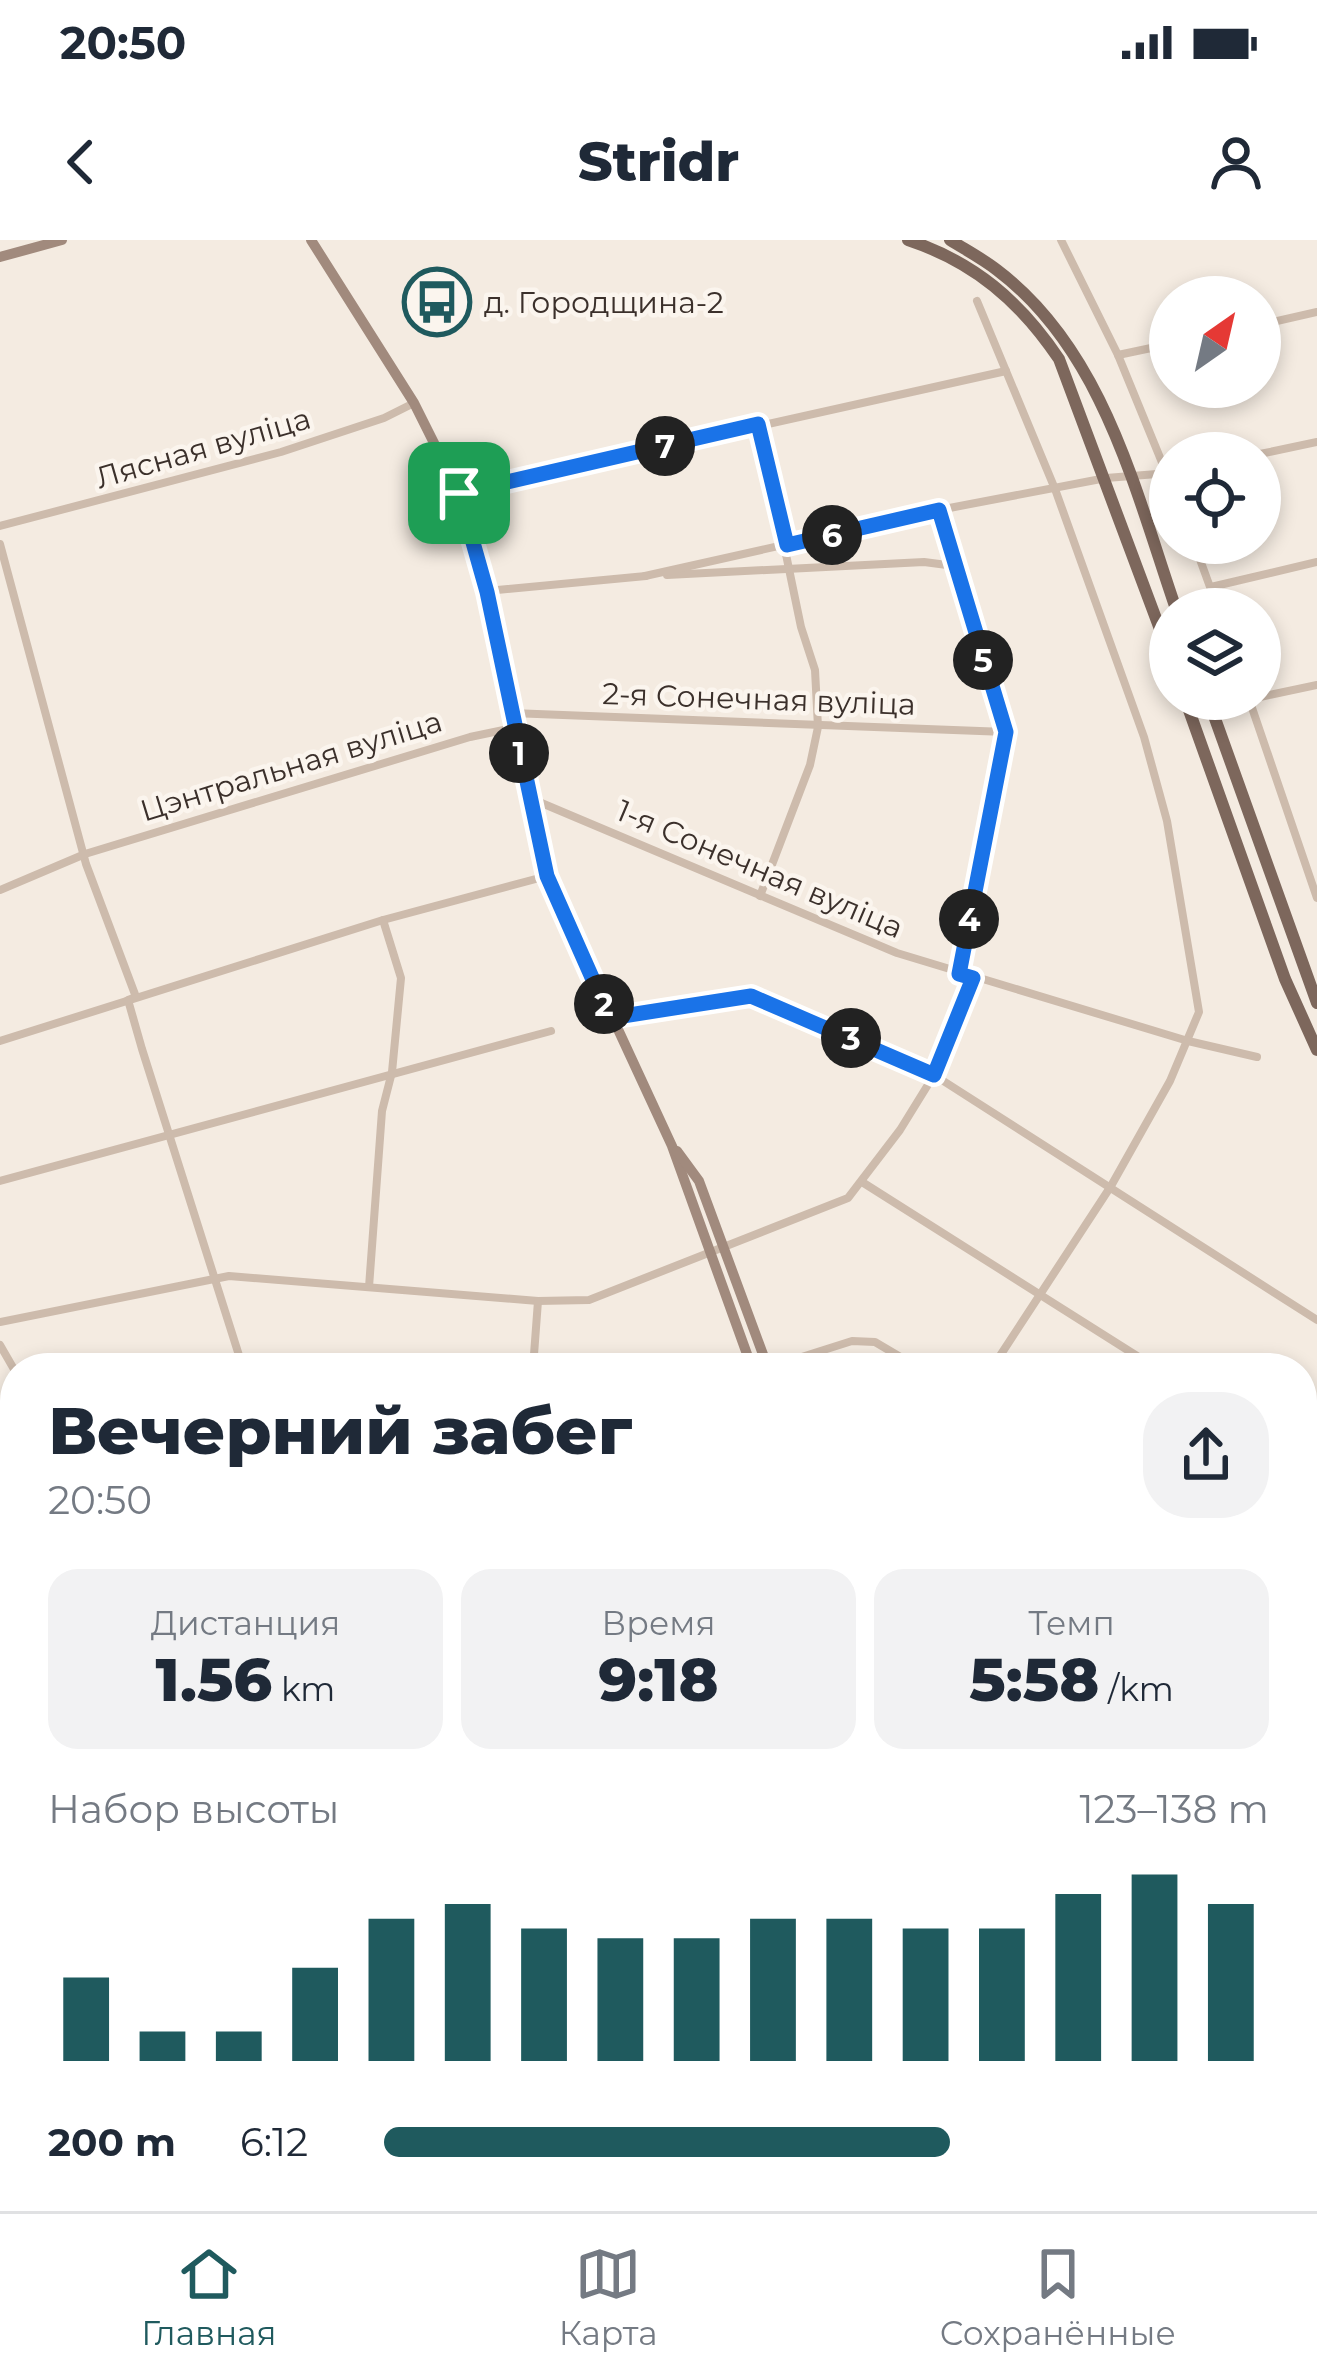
<!DOCTYPE html>
<html lang="ru">
<meta charset="utf-8">
<style>
body{margin:0;font-family:Montserrat,sans-serif;background:#f2f2f3;color:#1f2937;height:100vh;display:flex;flex-direction:column;font-size:45px;white-space:nowrap}
*{box-sizing:border-box;margin:0}
p{font-size:39px;color:#747a83}
.icon{flex:none;width:66px;height:66px;fill:none;stroke:currentColor;stroke-width:2;stroke-linecap:round;stroke-linejoin:round}
.map{position:relative;flex:1;overflow:hidden}
.side{position:absolute;left:0px;top:1113px;width:1317px;height:858px;display:flex;flex-direction:column;background:#fff;border-radius:48px 48px 0 0;box-shadow:0 6px 18px #0003}
.side>*{flex:none}
.needle{width:78px;rotate:34deg}
.tools{position:absolute;left:1149px;top:36px;display:grid;gap:24px}
.tools a{display:grid;place-items:center;width:132px;height:132px;border-radius:50%;background:#fff;box-shadow:0 6px 18px #0003;font-size:60px}
.pin{position:absolute;display:grid;place-items:center;width:102px;height:102px;color:#fff;margin:-51px;border-radius:24px;box-shadow:0 6px 18px #0006}
.km{position:absolute;width:60px;height:60px;margin:-30px;border-radius:50%;background:#222;color:#fff;font-size:33px;line-height:60px;text-align:center}
.round{display:grid;place-items:center;flex:none;width:126px;height:126px;border-radius:48px;background:#f2f2f3}
.head{display:flex;align-items:center;justify-content:space-between;height:204px;padding:0 48px}
h1{font-size:66px;font-weight:800;line-height:90px}
.figures{display:grid;grid-template-columns:repeat(3,1fr);gap:18px;height:204px;padding:12px 48px}
.figures div{display:grid;align-content:center;border-radius:30px;background:#f2f2f3;text-align:center}
.figures b{font-size:60px;font-weight:800}
.figures small{font-size:33px;font-weight:400}
.figures p{font-size:33px}
.chart{height:336px;padding:24px 48px}
.chart p{display:flex;justify-content:space-between}
.chart svg{width:100%;height:216px;margin-top:12px;stroke:#1f5a5e;stroke-width:6}
ul{padding:0 48px;list-style:none;font-size:39px}
li{display:grid;grid-template-columns:192px 144px 1fr;align-items:center;height:90px}
li i{height:30px;border-radius:15px;background:#1f5a5e}
.status{display:flex;justify-content:space-between;align-items:center;height:84px;padding:0 60px;background:#fff;direction:ltr}
.status svg{height:33px;fill:currentColor}
header{display:flex;justify-content:space-between;align-items:center;height:156px;padding:0 48px;background:#fff;font-size:54px;font-weight:800}
.tabs{display:flex;justify-content:space-around;align-items:center;height:168px;border-top:3px solid #e0e1e3;background:#fff;font-size:33px;color:#747a83}
.tabs a{display:grid;justify-items:center;gap:6px}
.tabs .on{color:#1f5a5e}
.map>svg:first-child{display:block}
.lines{fill:none;stroke-linecap:round;stroke-linejoin:round}
.street{stroke:#cdbbac;stroke-width:8}
.secondary{stroke:#a18a7d;stroke-width:10}
.primary{stroke:#7d675c;stroke-width:12}
.rail{stroke:#3b302b;stroke-width:3;stroke-dasharray:3 9;stroke-linecap:butt}
.route-casing{stroke:#fff;stroke-width:24}
.route{stroke:#1a73e8;stroke-width:15}
.labels{text-anchor:middle;dominant-baseline:central;stroke-width:9;stroke-linejoin:round;paint-order:stroke}
.poi-label{font-size:30px;fill:#3b302b;stroke:#fbf5ee;text-anchor:start}
.street-label{font-size:30px;fill:#3b302b;stroke:#fbf5ee}
</style>
<div class="status"><b>20:50</b><svg viewBox="0 0 49 12"><path d="M0 12V9h3v3zM5 12V6h3v6zM10 12V3h3v9zM15 12V0h3v12zM26 1h20v11H26zM47 4h2v5h-2z"/></svg></div>
<header><svg class="icon" aria-label="back" viewBox="0 0 24 24"><path d="M15 5l-7 7 7 7"/></svg>Stridr<svg class="icon" aria-label="person" viewBox="0 0 24 24"><circle cx="12" cy="8" r="4"/><path d="M4 21q1-7 8-7t8 7"/></svg></header>
<div class="map">
<svg width="1317" height="1971" viewBox="0 0 1317 1971">
<rect width="100%" height="100%" fill="#f4ebe1"/>
<g class="lines">
<g class="street">
<path d="M1061 0 1118 115 1170 242"/>
<path d="M977 61 1055 249 1144 497 1167 581 1199 772 1170 841 1111 946 992 1128"/>
<path d="M1260 85 1317 72"/>
<path d="M1118 115 1170 104"/>
<path d="M759 184 801 387 815 430 818 487 810 525 760 656"/>
<path d="M1260 214 1317 202"/>
<path d="M459 253 1006 131"/>
<path d="M939 270 1006 492 959 734"/>
<path d="M0 286 281 212 384 178 414 163"/>
<path d="M1194 303 1218 369"/>
<path d="M0 304 86 624 136 757 128 760 142 809 243 1128"/>
<path d="M667 335 924 322 947 325 954 333"/>
<path d="M645 336 939 270 1106 238 1170 233"/>
<path d="M1211 347 1317 322"/>
<path d="M487 351 646 336"/>
<path d="M1260 457 1317 445"/>
<path d="M1249 459 1317 658"/>
<path d="M511 473 1006 492"/>
<path d="M532 559 897 713 1188 801 1257 817"/>
<path d="M0 650 85 614 470 497 513 488"/>
<path d="M611 778 751 756 854 800 934 835 1317 1080"/>
<path d="M0 801 383 680 547 636"/>
<path d="M0 941 551 791"/>
<path d="M862 942 1156 1128"/>
<path d="M369 1047 382 871 392 832 401 738 383 680"/>
<path d="M0 1082 229 1036 538 1061 589 1060 848 958 900 890 934 835 973 738"/>
<path d="M0 1105 15 1131"/>
<path d="M533 1128 538 1061"/>
<path d="M767 1128 852 1101 875 1102 919 1128"/>
<path d="M0 1479 15 1471"/>
<path d="M0 1683 8 1708"/>
</g>
<g class="secondary">
<path d="M311 0 414 163 459 253 487 351 547 636 672 906 752 1128"/>
<path d="M0 17 62 0"/>
<path d="M677 911 699 941 768 1128"/>
<path d="M1302 1246 1317 1241"/>
<path d="M1302 1260 1317 1255"/>
<path d="M0 1711 15 1705"/>
<path d="M0 1727 15 1721"/>
</g>
<g class="primary">
<path d="M908 0C974 22 1020 61 1059 119L1170 416"/>
<path d="M950 0C966 10 983 19 997 30 1103 110 1135 250 1176 369"/>
<path d="M1185 459 1285 739 1317 810"/>
<path d="M1208 459 1317 763"/>
</g>
<path class="rail" d="M473 1971C621 1965 769 1951 915 1971"/>
</g>
<g class="lines">
<defs>
<path id="route" d="M758 184 787 305 939 270 1006 492 959 734 973 738 934 835 751 756 610 778 547 636 487 352 459 253Z"/>
</defs>
<use href="#route" class="route-casing"/>
<use href="#route" class="route"/>
</g>
<defs>
<symbol id="bus-ring" viewBox="-11 -11 22 22"><circle r="9.5" fill="#fbf5ee" stroke="#1f5a5e" stroke-width="1.5"/><path d="M-5-6H5V4H4V6H2V4H-2V6H-4V4H-5ZM-3.5-4V0h7V-4ZM-3.5 1.2v1.5H-2V1.2ZM2 1.2v1.5H3.5V1.2Z" fill="#1f5a5e"/></symbol>
</defs>
<g fill-rule="evenodd">
<use href="#bus-ring" x="399" y="24" width="76" height="76"/>
</g>
<g class="labels">
<g class="poi-label">
<text x="484" y="62">д. Городщина-2</text>
</g>
<g class="street-label">
<text transform="translate(203 208) rotate(-16)">Лясная вуліца</text>
<text transform="translate(759 459) rotate(2)">2-я Сонечная вуліца</text>
<text transform="translate(291 526) rotate(-17)">Цэнтральная вуліца</text>
<text transform="translate(760 629) rotate(23)">1-я Сонечная вуліца</text>
</g>
</g>
</svg>
<div class="tools">
<a><svg class="needle" viewBox="-14 -14 28 28"><path d="M0-13l5 13h-10z" fill="#e53935"/><path d="M0 13l5-13h-10z" fill="#747a83"/></svg></a>
<a><svg class="icon" aria-label="locate" viewBox="0 0 24 24"><circle cx="12" cy="12" r="6"/><path d="M12 2v4M12 18v4M2 12h4M18 12h4"/></svg></a>
<a><svg class="icon" aria-label="layers" viewBox="0 0 24 24"><path d="M12 4l9 5-9 5-9-5zM3 14l9 5 9-5"/></svg></a>
</div>
<div class="pin" style="left:459px;top:253px;background:#1e9e55"><svg class="icon" aria-label="arrive" viewBox="0 0 24 24"><path d="M6 21V4h12l-3 4 3 4H6"/></svg></div>
<b class="km" style="left:519px;top:513px">1</b>
<b class="km" style="left:604px;top:764px">2</b>
<b class="km" style="left:851px;top:798px">3</b>
<b class="km" style="left:969px;top:679px">4</b>
<b class="km" style="left:983px;top:420px">5</b>
<b class="km" style="left:832px;top:295px">6</b>
<b class="km" style="left:665px;top:206px">7</b>
<section class="side">
<div class="head"><div><h1>Вечерний забег</h1><p>20:50</p></div><a class="round"><svg class="icon" aria-label="share" viewBox="0 0 24 24"><path d="M12 15V3M7 8l5-5 5 5M5 13v7h14v-7"/></svg></a></div>
<div class="figures">
<div><p>Дистанция</p><b>1.56<small> km</small></b></div>
<div><p>Время</p><b>9:18</b></div>
<div><p>Темп</p><b>5:58<small> /km</small></b></div>
</div>
<div class="chart"><p><span>Набор высоты</span>123–138 m</p>
<svg viewBox="0 0 160 44" preserveAspectRatio="none"><path d="M5 44V27M15 44V38M25 44V38M35 44V25M45 44V15M55 44V12M65 44V17M75 44V19M85 44V19M95 44V15M105 44V15M115 44V17M125 44V17M135 44V10M145 44V6M155 44V12"/></svg>
</div>
<ul>
<li><b>200 m</b>6:12<i style="width:64%"></i></li>
</ul>
</section>
</div>
<nav class="tabs">
<a class="on"><svg class="icon" aria-label="home" viewBox="0 0 24 24"><path d="M3 11l9-7 9 7M6 9v11h12V9"/></svg>Главная</a>
<a><svg class="icon" aria-label="map" viewBox="0 0 24 24"><path d="M3 6l6-2 6 2 6-2v14l-6 2-6-2-6 2zM9 4v14M15 6v14"/></svg>Карта</a>
<a><svg class="icon" aria-label="saved" viewBox="0 0 24 24"><path d="M7 4h10v16l-5-4-5 4z"/></svg>Сохранённые</a>
</nav>
